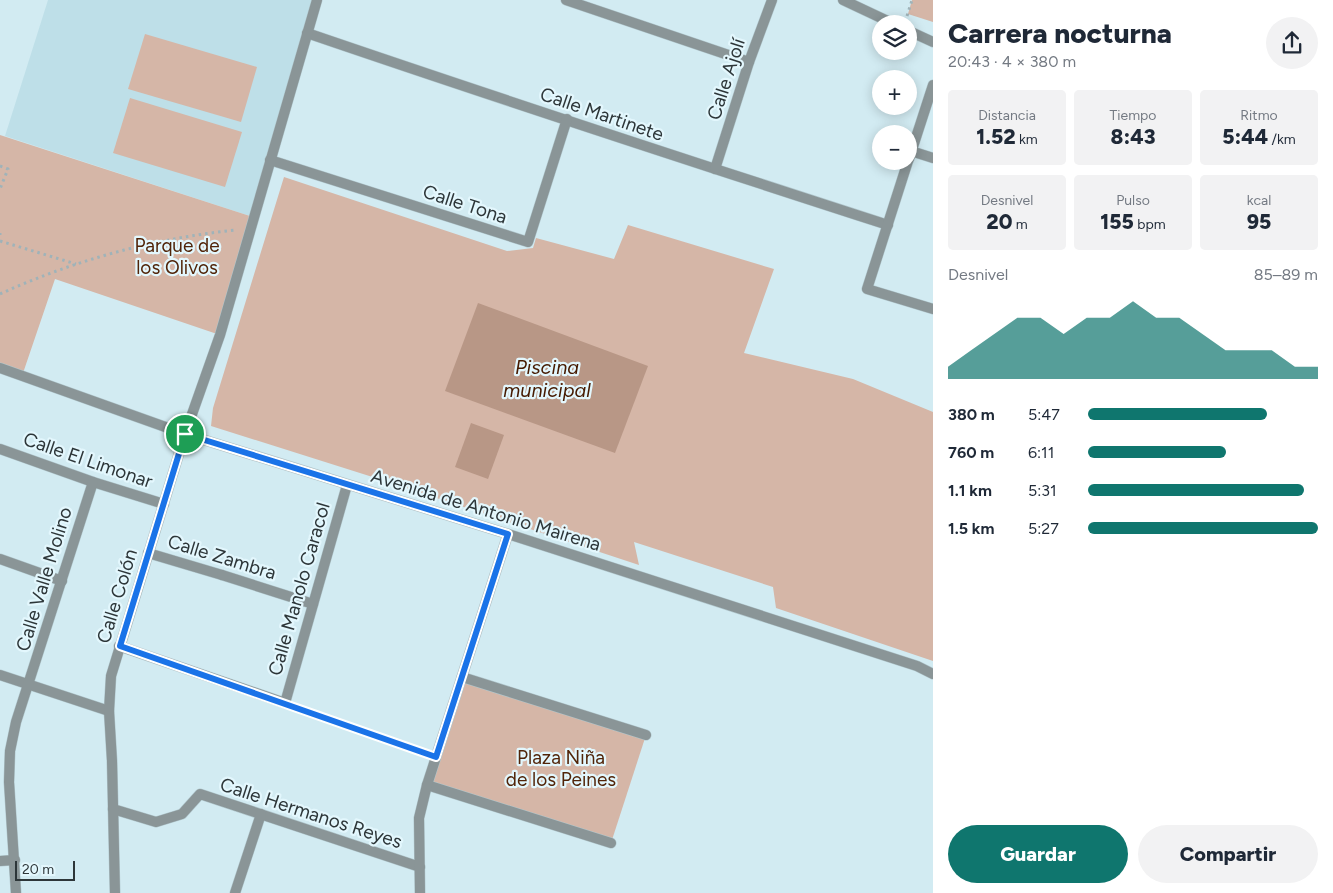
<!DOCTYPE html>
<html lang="es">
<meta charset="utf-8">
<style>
body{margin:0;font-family:Figtree,sans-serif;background:#f2f2f3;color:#1f2937;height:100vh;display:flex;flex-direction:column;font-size:19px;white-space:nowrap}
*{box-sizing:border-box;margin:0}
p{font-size:16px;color:#747a83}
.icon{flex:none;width:28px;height:28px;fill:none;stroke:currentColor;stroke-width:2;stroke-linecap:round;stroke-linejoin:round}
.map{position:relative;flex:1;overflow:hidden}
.sheet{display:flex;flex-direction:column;background:#fff;width:400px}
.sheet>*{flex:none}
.controls{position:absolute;left:872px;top:15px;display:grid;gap:10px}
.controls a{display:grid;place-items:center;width:45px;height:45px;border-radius:50%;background:#fff;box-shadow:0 2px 12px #0003;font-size:25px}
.scale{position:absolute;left:15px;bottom:12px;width:60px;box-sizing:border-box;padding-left:5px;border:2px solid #2d3639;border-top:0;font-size:14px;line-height:18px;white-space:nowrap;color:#2d3639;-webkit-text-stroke:4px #e3f7fd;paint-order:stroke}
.pin{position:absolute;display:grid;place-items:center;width:42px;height:42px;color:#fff;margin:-21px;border:2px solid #fff;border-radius:50%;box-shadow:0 1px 5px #0007}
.round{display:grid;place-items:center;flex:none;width:52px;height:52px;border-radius:26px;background:#f2f2f3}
.summary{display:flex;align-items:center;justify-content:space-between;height:85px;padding:0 15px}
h1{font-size:28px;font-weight:800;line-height:38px}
.metrics{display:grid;grid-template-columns:repeat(3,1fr);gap:8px;height:85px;padding:5px 15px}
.metrics div{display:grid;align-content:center;border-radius:5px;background:#f2f2f3;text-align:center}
.metrics b{font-size:21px;font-weight:800}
.metrics small{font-size:14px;font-weight:400}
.metrics p{font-size:14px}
.chart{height:140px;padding:10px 15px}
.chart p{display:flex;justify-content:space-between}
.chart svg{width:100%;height:90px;margin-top:5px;fill:#0f766e;opacity:.7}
.action{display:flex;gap:10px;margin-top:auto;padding:10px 15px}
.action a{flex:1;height:58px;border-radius:30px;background:#0f766e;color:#fff;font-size:20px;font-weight:800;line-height:58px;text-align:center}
.action a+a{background:#f2f2f3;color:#1f2937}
ul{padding:0 15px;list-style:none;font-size:16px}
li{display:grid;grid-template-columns:80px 60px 1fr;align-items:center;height:38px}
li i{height:12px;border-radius:6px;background:#0f766e}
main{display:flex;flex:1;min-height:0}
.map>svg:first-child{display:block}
.built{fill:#bedfe8}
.green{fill:#d5b6a7}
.water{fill:#b89786}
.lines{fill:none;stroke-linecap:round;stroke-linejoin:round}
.service-casing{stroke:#b1c7cd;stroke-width:11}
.pedestrian-casing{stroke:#b1c7cd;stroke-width:11}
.minor-casing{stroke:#b1c7cd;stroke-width:11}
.tertiary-casing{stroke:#b1c7cd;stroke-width:11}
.path{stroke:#9fb3b9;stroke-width:3;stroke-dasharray:2.5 4;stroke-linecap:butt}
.service{stroke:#8a9597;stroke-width:10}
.pedestrian{stroke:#8a9597;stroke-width:10}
.minor{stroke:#8a9597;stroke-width:10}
.tertiary{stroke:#8a9597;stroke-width:10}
.route-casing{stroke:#fff;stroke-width:10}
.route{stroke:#1a73e8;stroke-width:6}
.labels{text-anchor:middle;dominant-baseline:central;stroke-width:4.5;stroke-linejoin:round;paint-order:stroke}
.street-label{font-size:19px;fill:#2d3639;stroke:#e3f7fd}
.park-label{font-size:19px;fill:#512408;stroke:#e3f7fd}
.water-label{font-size:20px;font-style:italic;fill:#461a00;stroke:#e3f7fd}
</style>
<main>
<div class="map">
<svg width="933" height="893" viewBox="0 0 933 893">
<rect width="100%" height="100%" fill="#d2ebf2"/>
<path class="built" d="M48 0H317L253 217 5 136Z"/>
<g class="green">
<path d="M912 0H933V22L908 14Z"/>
<path d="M145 34 257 67 241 122 128 89Z"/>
<path d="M130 98 242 132 225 187 113 153Z"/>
<path d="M0 135 253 217 220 335 55 279 22 376 0 368Z"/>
<path d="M284 177 507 251 533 248 536 238 614 259 628 225 774 269 744 353 853 379 933 412V661L776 608 773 587 634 542 639 565 382 480 211 426 213 408Z"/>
<path d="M462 677 646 735 611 843 427 785Z"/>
</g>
<g class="water">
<path d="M478 303 648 366 615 453 445 391Z"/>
<path d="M471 423 504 435 488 479 455 467Z"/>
</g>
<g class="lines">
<defs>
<g id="service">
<path d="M462 677 646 735"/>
<path d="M427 785 611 843"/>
</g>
<path id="pedestrian" d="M148 553 222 575"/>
<g id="minor">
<path d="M566 0 749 62"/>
<path d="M843 0 894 24"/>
<path d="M909 31 933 42"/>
<path d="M307 33C500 99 693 162 888 225"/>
<path d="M911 151 933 158"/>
<path d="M909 159 933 85"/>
<path d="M270 160 528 242 567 119"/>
<path d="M908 161 867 289 933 309"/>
<path d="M715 169 749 62 772 0"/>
<path d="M0 449 93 482 164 504"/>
<path d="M0 559 62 581"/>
<path d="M222 575 313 604"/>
<path d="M119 646 285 703 347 485"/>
<path d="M0 675 109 711"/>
<path d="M113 809 156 822 182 814 200 794 420 867"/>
<path d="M0 861 15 860"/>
<path d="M16 893 9 782 10 751 16 722 93 482"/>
<path d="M115 893 112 761 109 711 111 676 185 434 220 335 317 0"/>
<path d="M235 893 261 814"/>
<path d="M420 893 419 818 427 785 508 534"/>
</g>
<path id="tertiary" d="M0 368 185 434 508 534 917 666 933 674"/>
</defs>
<use href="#service" class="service-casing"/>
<use href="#pedestrian" class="pedestrian-casing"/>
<use href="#minor" class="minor-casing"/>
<use href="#tertiary" class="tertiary-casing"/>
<g class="path">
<path d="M907 16 912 0"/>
<path d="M0 166 8 169 0 189"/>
<path d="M0 233V235"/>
<path d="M0 241 76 264"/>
<path d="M0 294C75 260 155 238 237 230"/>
<path d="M297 707 423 752"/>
</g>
<use href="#service" class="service"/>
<use href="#pedestrian" class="pedestrian"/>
<use href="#minor" class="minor"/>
<use href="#tertiary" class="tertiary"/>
</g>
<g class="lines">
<defs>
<path id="route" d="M185 434 508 534 436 757 120 646Z"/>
</defs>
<use href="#route" class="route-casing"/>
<use href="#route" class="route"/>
</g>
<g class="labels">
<g class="street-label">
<text transform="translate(726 79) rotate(-72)">Calle Ajolí</text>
<text transform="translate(602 114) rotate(19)">Calle Martinete</text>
<text transform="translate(465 204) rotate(18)">Calle Tona</text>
<text transform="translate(88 460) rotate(19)">Calle El Limonar</text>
<text transform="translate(486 510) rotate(17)">Avenida de Antonio Mairena</text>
<text transform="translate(222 557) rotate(17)">Calle Zambra</text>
<text transform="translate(44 579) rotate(-73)">Calle Valle Molino</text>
<text transform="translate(299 589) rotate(-74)">Calle Manolo Caracol</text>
<text transform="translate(117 596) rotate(-73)">Calle Colón</text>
<text transform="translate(311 813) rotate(18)">Calle Hermanos Reyes</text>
</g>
<g class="park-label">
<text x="177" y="245">Parque de<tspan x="177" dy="22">los Olivos</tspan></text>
<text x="561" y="757">Plaza Niña<tspan x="561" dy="22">de los Peines</tspan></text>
</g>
<g class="water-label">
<text x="547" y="367">Piscina<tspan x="547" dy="23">municipal</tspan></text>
</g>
</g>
</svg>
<div class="controls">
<a><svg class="icon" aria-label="layers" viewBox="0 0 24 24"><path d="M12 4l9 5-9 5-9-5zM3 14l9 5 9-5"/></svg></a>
<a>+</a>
<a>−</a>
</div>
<div class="scale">20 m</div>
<div class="pin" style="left:185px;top:434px;background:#1e9e55"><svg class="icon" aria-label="arrive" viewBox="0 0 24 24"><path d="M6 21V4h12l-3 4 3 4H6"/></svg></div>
</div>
<section class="sheet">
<div class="summary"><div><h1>Carrera nocturna</h1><p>20:43 · 4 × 380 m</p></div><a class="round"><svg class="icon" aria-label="share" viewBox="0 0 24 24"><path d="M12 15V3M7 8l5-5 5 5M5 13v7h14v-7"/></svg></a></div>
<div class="metrics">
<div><p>Distancia</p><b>1.52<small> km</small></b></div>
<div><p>Tiempo</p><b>8:43</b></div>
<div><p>Ritmo</p><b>5:44<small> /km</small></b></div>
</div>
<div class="metrics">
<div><p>Desnivel</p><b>20<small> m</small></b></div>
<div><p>Pulso</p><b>155<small> bpm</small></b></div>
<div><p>kcal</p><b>95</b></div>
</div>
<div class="chart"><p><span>Desnivel</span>85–89 m</p>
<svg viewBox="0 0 160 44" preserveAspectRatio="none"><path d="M0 44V38L10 30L20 22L30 14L40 14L50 22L60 14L70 14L80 6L90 14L100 14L110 22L120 30L130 30L140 30L150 38L160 38V44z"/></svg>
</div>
<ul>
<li><b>380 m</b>5:47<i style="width:78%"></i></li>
<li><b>760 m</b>6:11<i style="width:60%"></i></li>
<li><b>1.1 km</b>5:31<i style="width:94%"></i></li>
<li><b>1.5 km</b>5:27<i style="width:100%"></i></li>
</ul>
<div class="action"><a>Guardar</a><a>Compartir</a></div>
</section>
</main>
